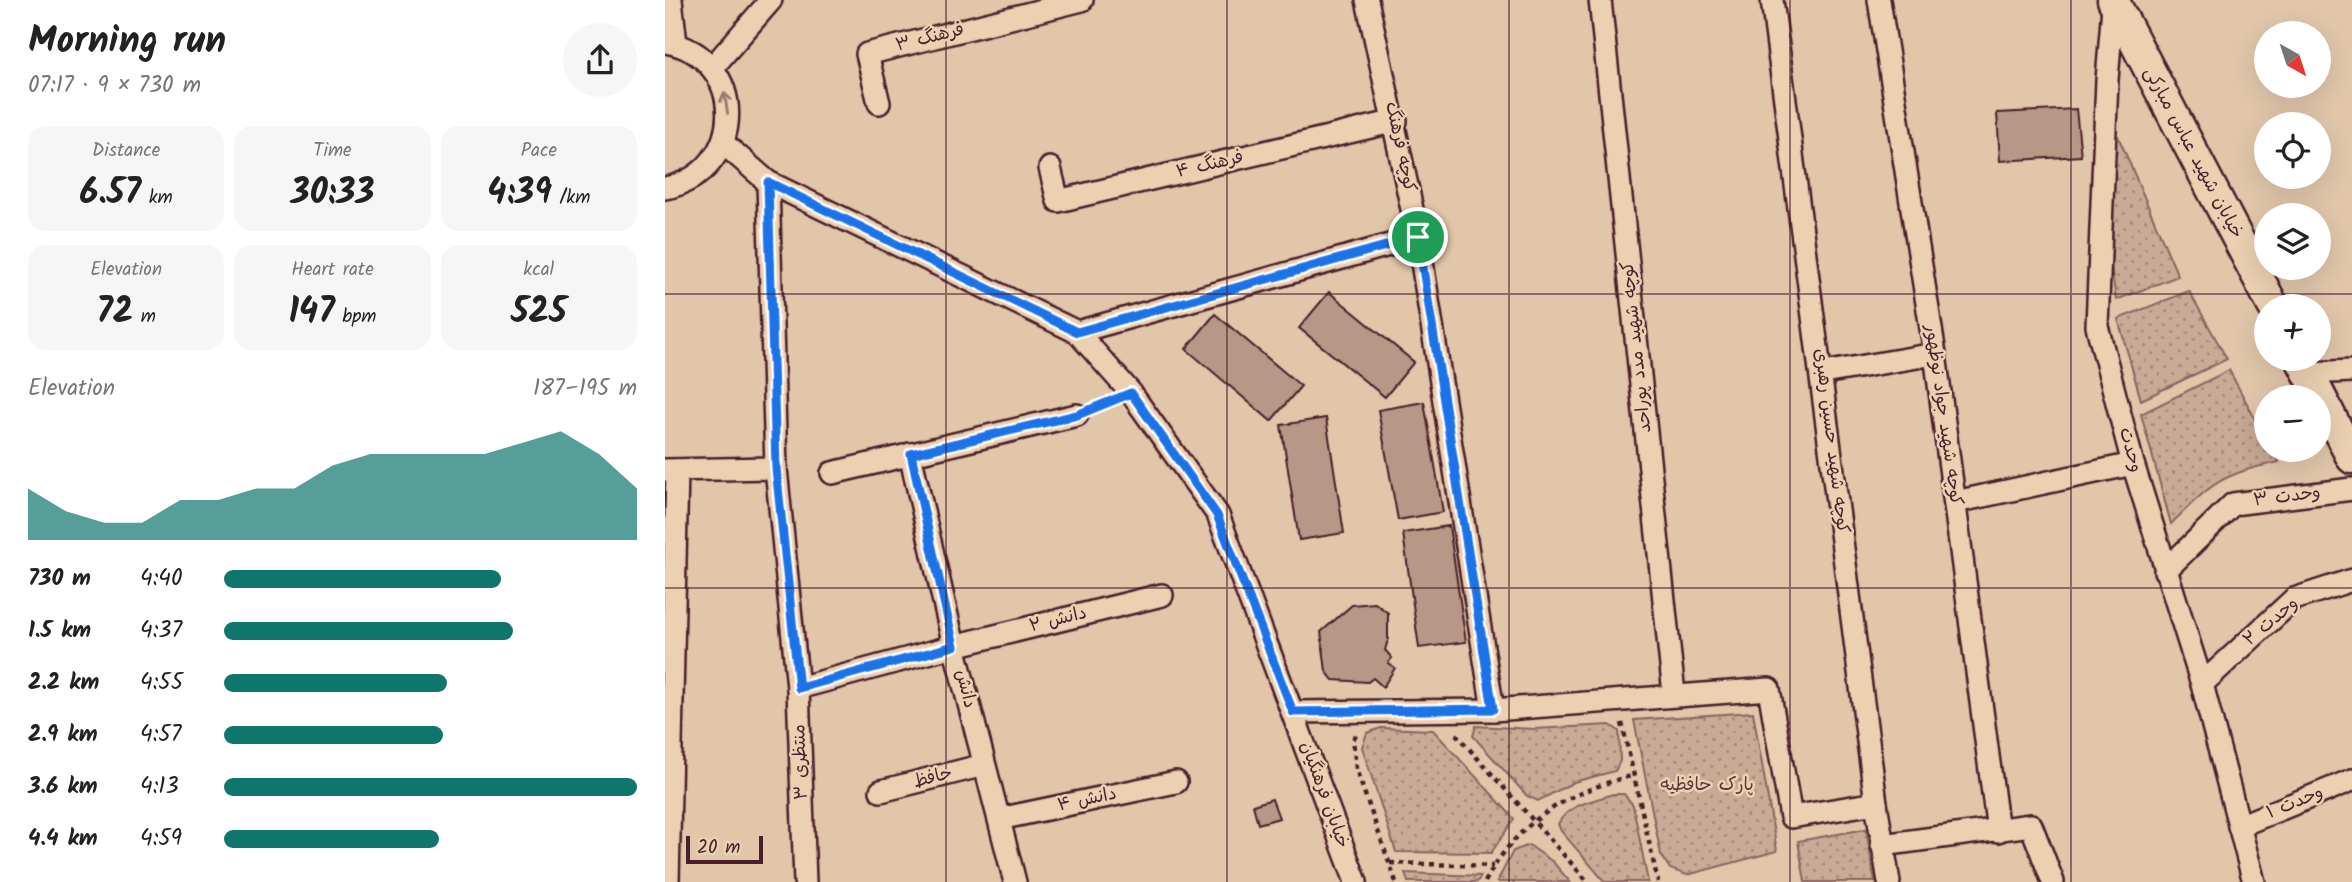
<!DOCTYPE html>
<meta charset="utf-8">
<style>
body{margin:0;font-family:Kalam,"Playpen Sans Arabic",sans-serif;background:#f6f6f6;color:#222;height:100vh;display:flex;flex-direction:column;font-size:26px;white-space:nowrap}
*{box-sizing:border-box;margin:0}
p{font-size:23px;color:#767676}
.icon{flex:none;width:38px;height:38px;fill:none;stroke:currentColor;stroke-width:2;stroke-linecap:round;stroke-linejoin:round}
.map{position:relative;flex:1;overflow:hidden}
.sheet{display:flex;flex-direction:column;background:#fff;width:665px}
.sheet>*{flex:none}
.needle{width:46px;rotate:141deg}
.fabs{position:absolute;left:1589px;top:21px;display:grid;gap:14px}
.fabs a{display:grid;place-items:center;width:77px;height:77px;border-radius:50%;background:#fff;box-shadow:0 7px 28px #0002;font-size:35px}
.scale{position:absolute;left:21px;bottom:18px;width:77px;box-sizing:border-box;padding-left:7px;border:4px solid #4a1f2b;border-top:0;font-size:19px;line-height:24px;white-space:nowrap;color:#4a1f2b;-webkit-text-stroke:5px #ebd0b2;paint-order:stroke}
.pin{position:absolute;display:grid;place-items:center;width:60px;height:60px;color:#fff;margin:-30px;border:4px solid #fff;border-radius:50%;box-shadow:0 2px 7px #0007}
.round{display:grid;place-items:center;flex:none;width:74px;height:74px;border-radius:37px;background:#f6f6f6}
.head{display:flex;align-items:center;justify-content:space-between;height:119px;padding:0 28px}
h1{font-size:38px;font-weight:700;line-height:52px}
.metrics{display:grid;grid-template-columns:repeat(3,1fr);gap:10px;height:119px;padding:7px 28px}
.metrics div{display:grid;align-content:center;border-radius:18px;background:#f6f6f6;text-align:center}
.metrics b{font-size:35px;font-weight:700}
.metrics small{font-size:19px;font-weight:400}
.metrics p{font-size:19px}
.chart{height:196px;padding:14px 28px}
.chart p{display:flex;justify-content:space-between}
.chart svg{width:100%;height:126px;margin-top:7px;fill:#0f766e;opacity:.7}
ul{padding:0 28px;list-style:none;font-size:23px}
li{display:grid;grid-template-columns:112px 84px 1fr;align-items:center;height:52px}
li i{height:18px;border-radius:9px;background:#0f766e}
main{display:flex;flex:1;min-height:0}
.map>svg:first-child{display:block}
.park{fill:url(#park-dots);stroke:#896460;stroke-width:2}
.building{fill:#b79786;stroke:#4a1f2b;stroke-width:2}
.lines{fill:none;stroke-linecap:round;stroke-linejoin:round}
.street-casing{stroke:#4a1f2b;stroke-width:26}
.secondary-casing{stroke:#4a1f2b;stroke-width:35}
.path{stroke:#4a1f2b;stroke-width:4.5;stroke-dasharray:5 5;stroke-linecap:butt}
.street{stroke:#ebd0b2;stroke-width:21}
.secondary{stroke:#ebd0b2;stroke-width:30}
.oneway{stroke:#9a786e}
.route-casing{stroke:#fff;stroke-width:14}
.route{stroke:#1a73e8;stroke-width:9}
.grid{fill:none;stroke:#4a1f2b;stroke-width:2;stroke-opacity:0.55}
.labels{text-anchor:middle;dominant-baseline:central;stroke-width:5;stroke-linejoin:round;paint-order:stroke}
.street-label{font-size:18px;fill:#4a1f2b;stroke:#ebd0b2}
.park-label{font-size:18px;fill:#5d343b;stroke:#ebd0b2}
</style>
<main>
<section class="sheet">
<div class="head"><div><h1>Morning run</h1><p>07:17 · 9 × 730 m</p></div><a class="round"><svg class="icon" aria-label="share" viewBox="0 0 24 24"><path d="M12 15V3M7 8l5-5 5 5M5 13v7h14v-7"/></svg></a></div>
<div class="metrics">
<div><p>Distance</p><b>6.57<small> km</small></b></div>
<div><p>Time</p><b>30:33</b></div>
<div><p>Pace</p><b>4:39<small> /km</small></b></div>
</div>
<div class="metrics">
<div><p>Elevation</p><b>72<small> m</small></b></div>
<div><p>Heart rate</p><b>147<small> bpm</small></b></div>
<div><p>kcal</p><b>525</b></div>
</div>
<div class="chart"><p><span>Elevation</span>187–195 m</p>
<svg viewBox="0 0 160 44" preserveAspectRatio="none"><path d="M0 44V26L10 34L20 38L30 38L40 30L50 30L60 26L70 26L80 18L90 14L100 14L110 14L120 14L130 10L140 6L150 14L160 26V44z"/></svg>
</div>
<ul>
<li><b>730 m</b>4:40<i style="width:67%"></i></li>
<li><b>1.5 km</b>4:37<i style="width:70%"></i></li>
<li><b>2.2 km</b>4:55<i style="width:54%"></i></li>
<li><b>2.9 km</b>4:57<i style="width:53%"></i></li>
<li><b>3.6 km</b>4:13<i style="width:100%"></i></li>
<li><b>4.4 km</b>4:59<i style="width:52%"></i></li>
</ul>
</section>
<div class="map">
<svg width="1687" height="882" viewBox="0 0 1687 882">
<defs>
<pattern id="park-dots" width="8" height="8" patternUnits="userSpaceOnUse" patternTransform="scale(1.75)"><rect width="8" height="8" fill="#c8aa95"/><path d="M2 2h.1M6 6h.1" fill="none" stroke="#a48a7a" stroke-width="1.8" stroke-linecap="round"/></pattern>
</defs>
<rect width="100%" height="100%" fill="#e1c6aa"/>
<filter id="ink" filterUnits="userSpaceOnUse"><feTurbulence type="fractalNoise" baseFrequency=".0143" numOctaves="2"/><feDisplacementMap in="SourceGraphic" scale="14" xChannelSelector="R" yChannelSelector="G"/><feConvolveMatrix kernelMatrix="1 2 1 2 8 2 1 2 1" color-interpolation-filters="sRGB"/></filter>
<g filter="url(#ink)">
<g class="park">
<path d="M1453 136 1513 276 1451 300 1446 265 1449 138Z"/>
<path d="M1524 291 1562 359 1476 400 1453 319Z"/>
<path d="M1564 370 1601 439V450H1607L1614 462C1556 474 1547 483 1506 524L1476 414Z"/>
<path d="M1088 712 1112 851 1022 875 1005 869 996 855 969 720Z"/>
<path d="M945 725 954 731 955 761 950 771 909 782 873 801 862 796 808 736 811 726 869 729Z"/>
<path d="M716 728 768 730 845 814 849 819 826 853 731 852 697 747 702 733Z"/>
<path d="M948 794H959L968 805 983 882H940L896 831 893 824C903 804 928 801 948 794Z"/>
<path d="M1201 829 1210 882H1140L1133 841Z"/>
<path d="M864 845 888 862 905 882H832L848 851Z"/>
<path d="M740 873 816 876 812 882H743Z"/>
</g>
<g class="building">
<path d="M1411 109 1416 156 1335 161 1332 113Z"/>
<path d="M664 292 749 362 720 397 634 328Z"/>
<path d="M550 314 636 386 606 421 521 349Z"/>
<path d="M759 402 778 512 733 520 713 410Z"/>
<path d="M661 418 679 533 634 540 616 425Z"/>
<path d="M784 526 801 642 754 648 738 533Z"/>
<path d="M710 603 723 613V640L720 650 727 658 723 663 730 668 718 687 708 678 703 682 668 680 661 671 656 632 687 605Z"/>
<path d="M607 799 614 818 593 824 588 805Z"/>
</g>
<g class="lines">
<defs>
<g id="street">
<path d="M6 0 11 44"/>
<path d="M702 0 753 237 828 710"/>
<path d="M935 0 1009 694"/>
<path d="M1107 0 1211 803 1224 882"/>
<path d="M1214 0 1270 354 1333 831"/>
<path d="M1448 6 1442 80 1432 326 1468 464 1537 684 1589 882"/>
<path d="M0 42C84 56 83 172 0 188"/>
<path d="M47 68 106 0"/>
<path d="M214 103 202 54 417 0"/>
<path d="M58 143 103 182 412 332 466 393 553 515 691 882"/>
<path d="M385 168 393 201 731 121"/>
<path d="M103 182 111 468 133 688 140 882"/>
<path d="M412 332 753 237"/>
<path d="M1158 373 1270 354"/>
<path d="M1643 373 1687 371"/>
<path d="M245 454 289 646 350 882"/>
<path d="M0 470 111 468"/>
<path d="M167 473 412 415"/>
<path d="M1290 502 1468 464"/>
<path d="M1500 571 1568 504 1687 489"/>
<path d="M1537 684 1629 599 1687 580"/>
<path d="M133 688 289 646 497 595"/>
<path d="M628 712 828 710 1104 689 1126 817 1211 803"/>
<path d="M216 791 319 765"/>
<path d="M334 819 511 782"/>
<path d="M1574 826 1687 780"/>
<path d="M1217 845 1366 825 1388 882"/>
<path d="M3 882 12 470"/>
</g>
<g id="secondary">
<path d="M1448 0 1608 306"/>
<path d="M1636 359 1687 458"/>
</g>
</defs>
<use href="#street" class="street-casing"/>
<use href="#secondary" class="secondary-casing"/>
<g class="path">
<path d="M957 723 993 882"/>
<path d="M791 734 923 882"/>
<path d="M691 735 688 739 691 769 731 882"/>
<path d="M725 863 828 866"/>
<path d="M820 882C852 821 904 791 970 775"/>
</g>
<use href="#street" class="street"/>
<use href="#secondary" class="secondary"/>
</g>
<defs><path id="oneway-shaft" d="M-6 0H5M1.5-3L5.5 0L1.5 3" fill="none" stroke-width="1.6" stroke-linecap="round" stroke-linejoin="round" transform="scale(1.75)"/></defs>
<use class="oneway" href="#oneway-shaft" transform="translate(61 103) rotate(-99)"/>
</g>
<g class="lines" filter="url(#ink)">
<defs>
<path id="route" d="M103 182 412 332 753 237 828 709 628 712 552 515 466 393 412 415 246 454 289 646 134 688 111 468Z"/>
</defs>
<use href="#route" class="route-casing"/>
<use href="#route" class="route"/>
</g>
<path class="grid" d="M281 0V882M562 0V882M844 0V882M1125 0V882M1406 0V882M0 294H1687M0 588H1687"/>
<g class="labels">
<g class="street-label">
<text transform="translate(265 38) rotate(-14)">فرهنگ ۳</text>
<text transform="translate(735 147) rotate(78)">کوچه فرهنگ</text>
<text transform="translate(1528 153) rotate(62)">خیابان شهید عباس مبارکی</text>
<text transform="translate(545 165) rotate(-13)">فرهنگ ۴</text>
<text transform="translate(972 347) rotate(-96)">کوچه شهید مدد پوراحد</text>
<text transform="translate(1278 415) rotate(82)">کوچه شهید جواد نوظهور</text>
<text transform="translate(1166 441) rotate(83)">کوچه شهید حسین رهبری</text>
<text transform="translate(1465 450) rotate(75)">وحدت</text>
<text transform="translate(1622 497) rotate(-7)">وحدت ۳</text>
<text transform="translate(393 620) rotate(-14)">دانش ۲</text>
<text transform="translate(1606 622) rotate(-40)">وحدت ۲</text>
<text transform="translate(300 689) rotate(76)">دانش</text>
<text transform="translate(136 762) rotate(-92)">منتظری ۳</text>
<text transform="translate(268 778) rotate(-14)">حافظ</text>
<text transform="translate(659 795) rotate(70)">خیابان فرهنگیان</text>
<text transform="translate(422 800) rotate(-12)">دانش ۴</text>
<text transform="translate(1630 803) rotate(-22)">وحدت ۱</text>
</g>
<g class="park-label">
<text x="1042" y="785">پارک حافظیه</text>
</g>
</g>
</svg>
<div class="fabs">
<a><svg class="needle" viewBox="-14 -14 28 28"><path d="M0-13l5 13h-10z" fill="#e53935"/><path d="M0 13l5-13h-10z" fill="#767676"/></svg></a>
<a><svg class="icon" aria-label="locate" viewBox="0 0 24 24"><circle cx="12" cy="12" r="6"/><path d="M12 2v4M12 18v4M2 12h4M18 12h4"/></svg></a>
<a><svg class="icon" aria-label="layers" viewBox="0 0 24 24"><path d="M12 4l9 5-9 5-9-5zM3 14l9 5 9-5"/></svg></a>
<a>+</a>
<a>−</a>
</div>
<div class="scale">20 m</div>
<div class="pin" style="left:753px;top:237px;background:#1e9e55"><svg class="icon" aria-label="arrive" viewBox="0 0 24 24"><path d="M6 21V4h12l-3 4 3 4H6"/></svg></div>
</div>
</main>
